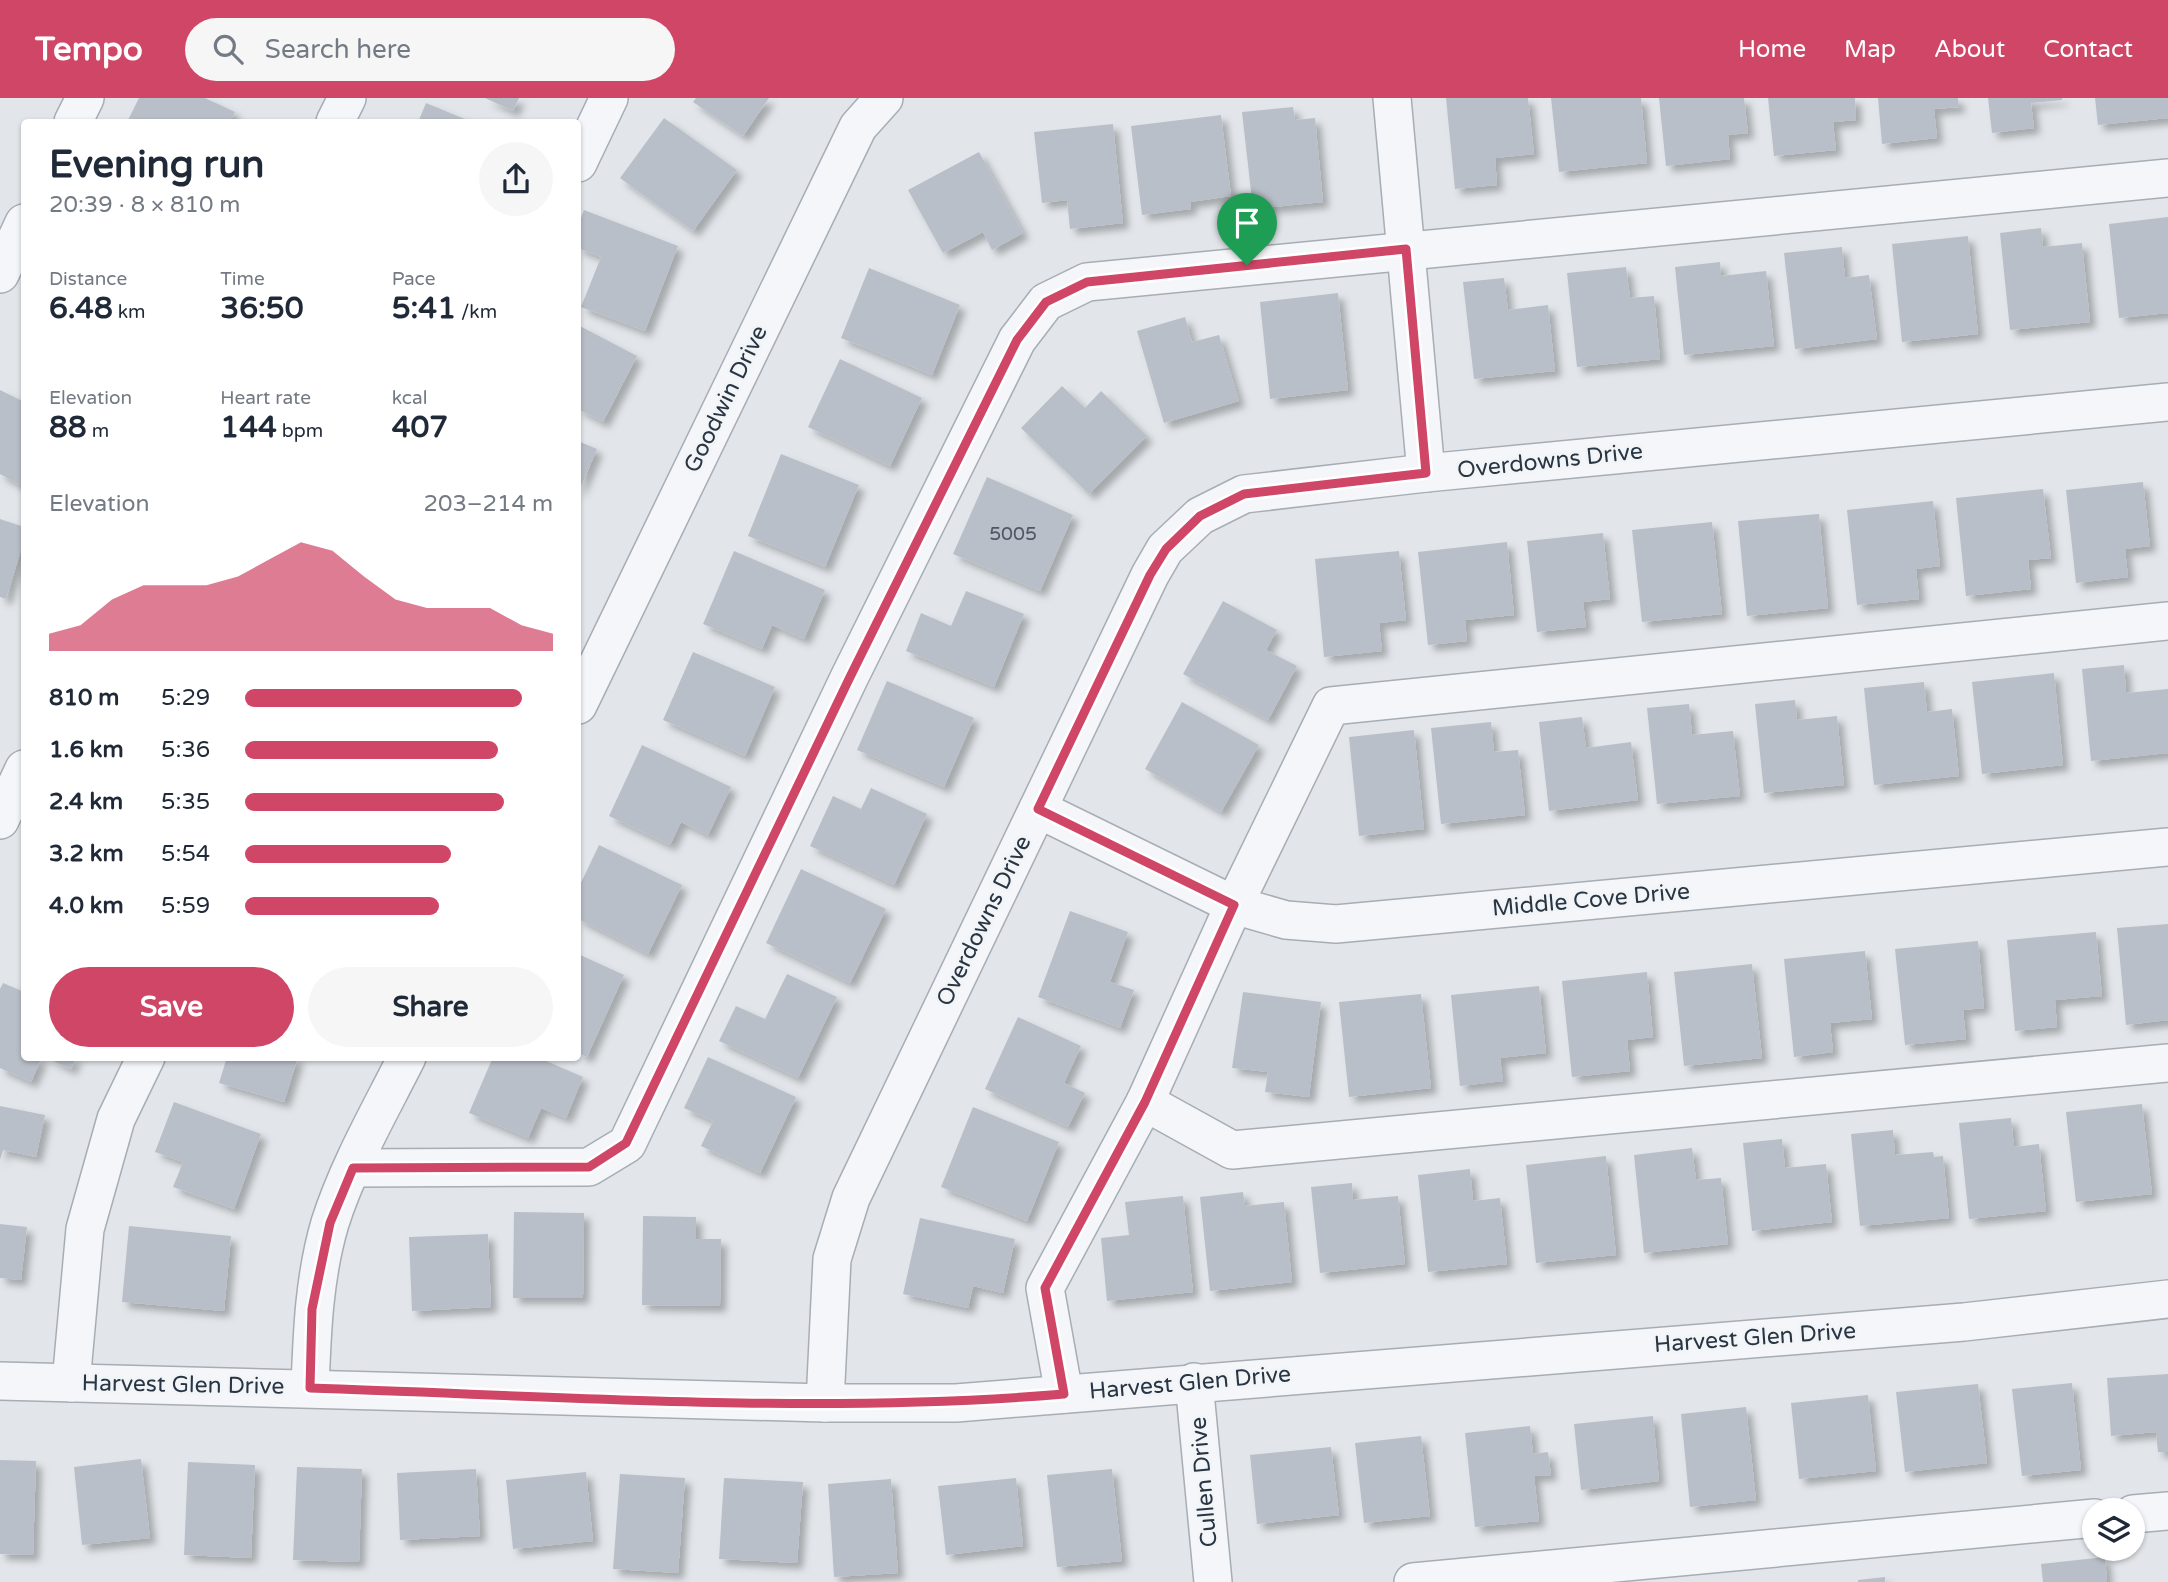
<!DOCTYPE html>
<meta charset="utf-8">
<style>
body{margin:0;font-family:"Varela Round",sans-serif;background:#f6f6f7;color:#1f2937;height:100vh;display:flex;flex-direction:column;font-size:26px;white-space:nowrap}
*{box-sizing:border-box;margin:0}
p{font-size:23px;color:#747a83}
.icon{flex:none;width:38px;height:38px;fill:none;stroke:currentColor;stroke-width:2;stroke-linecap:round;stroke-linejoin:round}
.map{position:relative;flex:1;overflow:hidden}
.panel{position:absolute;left:21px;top:21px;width:560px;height:942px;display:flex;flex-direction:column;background:#fff;border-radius:7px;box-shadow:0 2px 5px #0004}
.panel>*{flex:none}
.fabs{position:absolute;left:2082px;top:1400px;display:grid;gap:14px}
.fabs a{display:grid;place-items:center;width:63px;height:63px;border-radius:50%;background:#fff;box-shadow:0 2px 5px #0004;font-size:35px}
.pin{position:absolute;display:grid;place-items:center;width:60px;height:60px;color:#fff;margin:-72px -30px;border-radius:50% 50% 50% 0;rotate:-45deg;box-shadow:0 0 7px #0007}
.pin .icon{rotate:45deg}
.round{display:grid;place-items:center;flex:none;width:74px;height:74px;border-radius:37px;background:#f6f6f7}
.overview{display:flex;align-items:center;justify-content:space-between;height:119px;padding:0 28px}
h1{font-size:38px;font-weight:700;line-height:52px}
.metrics{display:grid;grid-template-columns:repeat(3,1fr);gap:10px;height:119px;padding:7px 28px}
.metrics div{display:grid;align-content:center}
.metrics b{font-size:30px;font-weight:700}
.metrics small{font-size:19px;font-weight:400}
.metrics p{font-size:19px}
.chart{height:196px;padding:14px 28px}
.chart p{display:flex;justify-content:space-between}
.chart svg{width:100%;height:126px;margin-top:7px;fill:#d04666;opacity:.7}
.action{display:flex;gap:14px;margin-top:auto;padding:14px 28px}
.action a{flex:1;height:80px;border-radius:42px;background:#d04666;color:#fff;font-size:28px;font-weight:700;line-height:80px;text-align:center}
.action a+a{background:#f6f6f7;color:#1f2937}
ul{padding:0 28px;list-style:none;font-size:23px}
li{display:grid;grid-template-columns:112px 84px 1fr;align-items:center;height:52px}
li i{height:18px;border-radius:9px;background:#d04666}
header{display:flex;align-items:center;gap:42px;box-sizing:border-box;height:98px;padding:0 35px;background:#d04666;color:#fff}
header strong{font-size:33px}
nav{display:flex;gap:38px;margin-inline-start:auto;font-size:24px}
.search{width:490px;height:63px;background:#f6f6f7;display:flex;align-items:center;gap:18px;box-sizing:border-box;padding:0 24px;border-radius:38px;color:#747a83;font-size:26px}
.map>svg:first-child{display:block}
.building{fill:#b9bfc8;filter:url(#shadow)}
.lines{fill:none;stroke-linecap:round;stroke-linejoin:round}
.minor-casing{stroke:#a7adb5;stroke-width:40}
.minor{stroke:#f5f6f9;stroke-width:37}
.route-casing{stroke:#fff;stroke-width:14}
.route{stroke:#d04666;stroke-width:9}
.labels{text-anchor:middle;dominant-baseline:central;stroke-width:6;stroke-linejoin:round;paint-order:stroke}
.number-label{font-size:19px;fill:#4e5864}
.street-label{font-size:23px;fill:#2a3543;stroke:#f2f5f8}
</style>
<header>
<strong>Tempo</strong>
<div class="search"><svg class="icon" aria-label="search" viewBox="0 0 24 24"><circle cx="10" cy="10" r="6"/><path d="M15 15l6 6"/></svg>Search here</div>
<nav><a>Home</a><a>Map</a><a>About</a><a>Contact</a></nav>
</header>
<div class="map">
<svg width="2168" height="1484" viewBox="0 0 2168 1484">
<defs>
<filter id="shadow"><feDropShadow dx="6" dy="6" stdDeviation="3.5" flood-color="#0004"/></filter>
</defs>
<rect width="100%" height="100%" fill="#e2e6ea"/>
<g class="building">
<path d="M139 0H205L235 14 230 24H127Z"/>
<path d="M485 0H519L513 13Z"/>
<path d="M696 0H769L743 38 693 4Z"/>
<path d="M1446 0H1528L1534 56 1495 60 1497 87 1455 91Z"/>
<path d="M1551 0H1641L1647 65 1559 74Z"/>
<path d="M1659 0H1744L1748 35 1728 37 1730 61 1666 68Z"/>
<path d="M1768 0H1855L1856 22 1833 24 1836 52 1774 58Z"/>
<path d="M1878 0H1958L1959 9 1934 11 1937 40 1882 46Z"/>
<path d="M1988 0H2062V2L2031 5 2034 30 1992 35Z"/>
<path d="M2095 0H2168V20L2098 27Z"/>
<path d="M426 5 472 24H418Z"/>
<path d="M1293 9 1295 22 1315 20 1323 104 1253 111 1242 14Z"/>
<path d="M1221 17 1231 98 1190 104 1191 111 1142 117 1131 28Z"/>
<path d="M664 20 737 72 693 133 620 80Z"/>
<path d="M1113 26 1123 125 1070 131 1067 102 1042 105 1034 34Z"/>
<path d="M979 54 1023 135 992 152 983 134 943 155 908 92Z"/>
<path d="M584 112 678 148 645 233 581 209 601 159 578 150V128Z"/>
<path d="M2168 119V215L2119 220 2109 126Z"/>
<path d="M2041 130 2043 149 2082 145 2090 224 2010 232 2000 135Z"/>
<path d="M1968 138 1978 236 1902 244 1892 146Z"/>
<path d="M1842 149 1845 180 1869 177 1877 241 1795 251 1784 155Z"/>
<path d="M1720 164 1721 178 1766 173 1774 248 1684 257 1675 169Z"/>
<path d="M1626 169 1630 200 1654 198 1660 261 1577 269 1567 175Z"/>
<path d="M869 170 960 207 932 277 841 240Z"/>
<path d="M1504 180 1508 212 1548 207 1555 273 1474 281 1463 184Z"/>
<path d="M1338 195 1348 292 1270 301 1260 204Z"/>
<path d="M1185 219 1192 244 1219 237 1239 303 1164 325 1137 233Z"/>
<path d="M578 227 637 258 603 324 578 311Z"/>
<path d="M840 261 922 300 890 368 808 329Z"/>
<path d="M1062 288 1085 310 1101 293 1147 338 1089 396 1021 330Z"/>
<path d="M0 292 24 304V389L0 376Z"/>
<path d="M578 343 597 351 578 395Z"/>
<path d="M781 356 859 387 825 469 748 438Z"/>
<path d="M987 379 1073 417 1040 493 953 456Z"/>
<path d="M2143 384 2150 448 2125 451 2128 479 2076 485 2066 392Z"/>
<path d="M2043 391 2051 460 2028 462 2031 491 1966 498 1956 400Z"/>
<path d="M1933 403 1940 468 1916 471 1919 501 1857 507 1847 412Z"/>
<path d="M1819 416 1828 510 1747 518 1738 423Z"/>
<path d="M0 421 24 429V442L6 501 0 499Z"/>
<path d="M1712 424 1722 516 1642 524 1632 432Z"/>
<path d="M1603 435 1610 501 1583 504 1586 529 1537 534 1527 443Z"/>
<path d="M1507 444 1514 517 1465 522 1467 543 1428 547 1418 454Z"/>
<path d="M734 453 825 492 804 541 772 527 762 551 703 526Z"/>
<path d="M1399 453 1406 522 1379 525 1382 553 1324 559 1315 461Z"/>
<path d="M966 493 1024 516 994 589 906 553 921 515 951 528Z"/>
<path d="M1223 503 1277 532 1266 552 1297 568 1268 622 1183 576Z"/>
<path d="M693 554 775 589 745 658 663 622Z"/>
<path d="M2124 567 2126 595 2168 591V655L2091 663 2082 571Z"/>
<path d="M2054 575 2063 667 1982 676 1972 584Z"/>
<path d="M887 583 974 620 944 689 857 652Z"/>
<path d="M1924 584 1927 614 1952 611 1959 678 1874 687 1864 590Z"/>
<path d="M1795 602 1797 622 1837 618 1844 687 1764 695 1755 606Z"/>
<path d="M1182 604 1259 647 1221 714 1145 671Z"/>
<path d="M1689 606 1692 637 1733 633 1740 698 1657 706 1647 610Z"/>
<path d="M1582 619 1586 650 1631 644 1638 702 1549 713 1539 624Z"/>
<path d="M1491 624 1494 654 1518 652 1525 717 1441 726 1431 630Z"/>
<path d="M1414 632 1424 731 1359 738 1349 639Z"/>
<path d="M642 647 731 689 708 737 681 724 670 747 609 718Z"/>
<path d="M871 690 927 716 894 787 810 748 833 698 861 711Z"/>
<path d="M599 747 682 787 648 856 578 821V791Z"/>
<path d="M801 771 886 811 850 885 766 845Z"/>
<path d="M1070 813 1128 834 1110 884 1134 892 1120 930 1038 899Z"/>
<path d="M2168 826V922L2126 927 2117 830Z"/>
<path d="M2096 834 2102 898 2055 902 2057 929 2015 933 2007 842Z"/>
<path d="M1978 843 1984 910 1963 912 1966 941 1905 947 1895 851Z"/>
<path d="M1865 853 1872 921 1830 925 1833 954 1794 959 1784 861Z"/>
<path d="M578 856 624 877 587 959 578 955Z"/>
<path d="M1752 866 1762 960 1684 968 1674 874Z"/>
<path d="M1647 874 1653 939 1627 942 1630 973 1572 979 1562 883Z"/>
<path d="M787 876 837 899 798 980 719 943 736 908 765 921Z"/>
<path d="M3 885 24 894V959H42L31 984 0 970V891Z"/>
<path d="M1539 888 1546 955 1500 960 1503 983 1460 988 1451 897Z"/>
<path d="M1243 894 1321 904 1309 999 1265 994 1268 974 1232 970Z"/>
<path d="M1421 896 1431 990 1349 999 1339 904Z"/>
<path d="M1018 919 1081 948 1064 985 1085 995 1068 1029 985 991Z"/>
<path d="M44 959H76L71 971Z"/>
<path d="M227 959H298L284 1004 219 985Z"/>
<path d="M493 959H537L583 979 566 1020 541 1010 528 1040 469 1015Z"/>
<path d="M708 959 796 999 760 1075 701 1048 713 1023 684 1010Z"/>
<path d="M174 1004 261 1036 234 1111 173 1089 183 1064 155 1054Z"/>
<path d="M2142 1006 2152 1096 2076 1104 2066 1014Z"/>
<path d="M0 1008 45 1017 36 1059 3 1052 0 1062Z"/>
<path d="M973 1009 1059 1044 1027 1123 941 1089Z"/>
<path d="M2011 1020 2014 1049 2039 1046 2046 1113 1969 1121 1959 1025Z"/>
<path d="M1893 1032 1895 1057 1933 1054 1934 1059 1943 1058 1949 1120 1860 1128 1851 1036Z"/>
<path d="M1782 1041 1785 1070 1826 1066 1832 1124 1752 1133 1743 1045Z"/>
<path d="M1692 1050 1696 1082 1721 1080 1728 1146 1644 1155 1634 1057Z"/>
<path d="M1606 1058 1616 1157 1536 1165 1526 1067Z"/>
<path d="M1470 1071 1473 1103 1500 1100 1507 1166 1428 1174 1418 1077Z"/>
<path d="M1352 1085 1353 1102 1398 1098 1405 1166 1320 1175 1311 1089Z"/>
<path d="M1243 1094 1245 1108 1284 1104 1292 1184 1210 1193 1200 1099Z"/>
<path d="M1183 1098 1193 1194 1107 1203 1101 1140 1129 1137 1125 1104Z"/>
<path d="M514 1114 584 1115 583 1200H513Z"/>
<path d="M643 1118 696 1119V1141H721L720 1208 642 1207Z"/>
<path d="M920 1120 1015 1141 1003 1195 973 1188 968 1210 903 1196Z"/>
<path d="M0 1126 27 1129 21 1182 0 1180Z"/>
<path d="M129 1128 231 1138 224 1213 122 1204Z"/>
<path d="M488 1136 491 1209 412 1213 409 1139Z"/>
<path d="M2168 1276V1354H2158L2156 1334 2111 1338 2107 1280Z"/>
<path d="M2072 1285 2081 1372 2022 1378 2012 1291Z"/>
<path d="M1978 1286 1987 1365 1905 1374 1896 1294Z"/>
<path d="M1868 1297 1876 1373 1799 1381 1791 1305Z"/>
<path d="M1746 1309 1756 1402 1690 1409 1681 1316Z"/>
<path d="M1653 1318 1659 1383 1581 1392 1574 1326Z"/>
<path d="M1530 1328 1533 1356 1548 1354 1551 1377 1534 1378 1539 1423 1475 1429 1465 1335Z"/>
<path d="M1421 1338 1430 1418 1364 1425 1355 1345Z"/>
<path d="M1331 1349 1339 1417 1257 1426 1250 1357Z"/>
<path d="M141 1361 150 1440 82 1447 74 1369Z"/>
<path d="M0 1362 36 1363 33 1457 0 1456Z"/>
<path d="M188 1364 255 1367 251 1460 184 1457Z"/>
<path d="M297 1369 362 1371 359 1464 293 1462Z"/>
<path d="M476 1371 480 1438 400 1442 397 1375Z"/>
<path d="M1112 1371 1122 1463 1057 1469 1047 1377Z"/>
<path d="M586 1374 593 1443 513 1451 506 1382Z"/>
<path d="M620 1376 685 1380 678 1475 613 1471Z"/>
<path d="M724 1380 803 1384 797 1465 719 1461Z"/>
<path d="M1016 1380 1023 1448 946 1457 938 1388Z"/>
<path d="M891 1381 898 1475 834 1479 828 1386Z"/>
<path d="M2105 1459 2107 1484H2043L2041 1466Z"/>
<path d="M1885 1479V1484H1858V1482Z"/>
</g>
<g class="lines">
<defs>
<g id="minor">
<path d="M1392 0 1426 375"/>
<path d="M73 24 85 0"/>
<path d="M335 24 347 0"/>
<path d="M578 65 609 0"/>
<path d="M0 176 24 125"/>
<path d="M578 607 858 29 884 0"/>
<path d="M1038 711 1234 807 1286 822 1336 826 2168 749"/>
<path d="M0 722 24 671"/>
<path d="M1145 1004 1232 1052 2168 965"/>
<path d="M353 1070 589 1069 627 1046 850 578 1017 242 1046 204 1087 184 2168 80"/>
<path d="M0 1283 825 1305H956L1964 1224 2168 1201"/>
<path d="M1194 1284 1213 1484"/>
<path d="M71 1285 85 1131 116 1021 146 959"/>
<path d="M310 1290C312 1235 314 1179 330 1125 348 1068 380 1013 407 959"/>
<path d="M1064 1296 1045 1190 1145 1004 1234 807 1331 608 2168 523"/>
<path d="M825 1305 832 1161 851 1100 1150 477 1165 451 1200 418 1244 396 1426 375 2168 304"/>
<path d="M2133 1416 2168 1413"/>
<path d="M1413 1484 2095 1420"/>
</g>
</defs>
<use href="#minor" class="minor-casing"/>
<use href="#minor" class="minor"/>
</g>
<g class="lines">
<defs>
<path id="route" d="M1406 151 1426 375 1244 396 1200 418 1166 451 1150 477 1038 711 1234 807 1145 1004 1045 1190 1064 1296C815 1317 560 1298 310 1290L312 1211 330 1125 353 1070 589 1069 626 1045 850 579 1017 242 1046 204 1087 184Z"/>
</defs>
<use href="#route" class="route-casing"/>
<use href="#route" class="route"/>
</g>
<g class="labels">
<g class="number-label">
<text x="1013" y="436">5005</text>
</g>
<g class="street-label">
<text transform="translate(726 301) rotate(-64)">Goodwin Drive</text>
<text transform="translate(1550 363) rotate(-6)">Overdowns Drive</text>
<text transform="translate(1591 802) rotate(-5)">Middle Cove Drive</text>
<text transform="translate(984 823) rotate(-64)">Overdowns Drive</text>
<text transform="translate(1755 1240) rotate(-4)">Harvest Glen Drive</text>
<text transform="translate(1190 1285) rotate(-5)">Harvest Glen Drive</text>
<text transform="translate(183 1287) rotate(1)">Harvest Glen Drive</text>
<text transform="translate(1204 1384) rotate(-95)">Cullen Drive</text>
</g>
</g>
</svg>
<div class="fabs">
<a><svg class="icon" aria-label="layers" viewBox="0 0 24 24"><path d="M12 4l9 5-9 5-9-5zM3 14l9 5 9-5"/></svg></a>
</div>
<div class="pin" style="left:1247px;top:167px;background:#1e9e55"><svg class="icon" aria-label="arrive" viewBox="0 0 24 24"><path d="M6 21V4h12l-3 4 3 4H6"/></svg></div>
<section class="panel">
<div class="overview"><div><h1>Evening run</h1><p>20:39 · 8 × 810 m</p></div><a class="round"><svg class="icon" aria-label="share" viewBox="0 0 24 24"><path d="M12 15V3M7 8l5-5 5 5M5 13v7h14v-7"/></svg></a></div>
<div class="metrics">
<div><p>Distance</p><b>6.48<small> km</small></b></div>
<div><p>Time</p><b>36:50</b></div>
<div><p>Pace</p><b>5:41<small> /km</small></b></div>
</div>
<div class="metrics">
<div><p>Elevation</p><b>88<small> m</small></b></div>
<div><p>Heart rate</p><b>144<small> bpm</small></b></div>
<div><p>kcal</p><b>407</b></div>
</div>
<div class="chart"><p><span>Elevation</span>203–214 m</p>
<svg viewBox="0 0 160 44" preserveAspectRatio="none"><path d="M0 44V38L10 35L20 26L30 21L40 21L50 21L60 18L70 12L80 6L90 9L100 18L110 26L120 29L130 29L140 29L150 35L160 38V44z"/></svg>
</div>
<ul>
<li><b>810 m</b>5:29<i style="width:90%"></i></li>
<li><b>1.6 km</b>5:36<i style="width:82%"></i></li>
<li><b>2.4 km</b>5:35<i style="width:84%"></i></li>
<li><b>3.2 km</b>5:54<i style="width:67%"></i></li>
<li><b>4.0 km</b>5:59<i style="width:63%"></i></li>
</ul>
<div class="action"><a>Save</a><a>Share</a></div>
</section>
</div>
